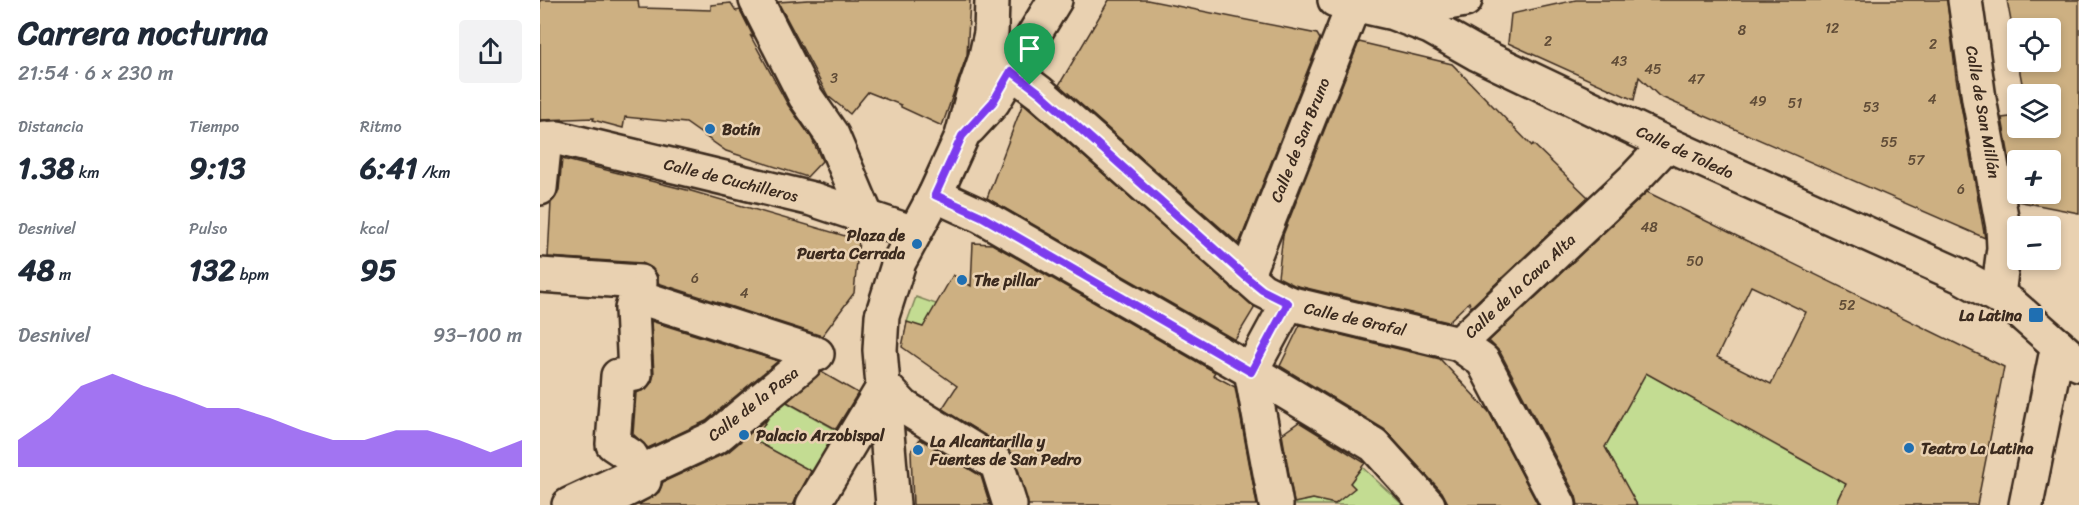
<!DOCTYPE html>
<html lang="es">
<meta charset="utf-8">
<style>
body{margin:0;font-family:Sriracha,sans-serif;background:#f2f2f3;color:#1f2937;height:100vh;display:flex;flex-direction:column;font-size:22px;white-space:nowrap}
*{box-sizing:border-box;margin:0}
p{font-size:20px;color:#747a83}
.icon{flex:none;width:33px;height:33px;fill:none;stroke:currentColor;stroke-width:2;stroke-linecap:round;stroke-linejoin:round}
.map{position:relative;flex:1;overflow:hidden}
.sheet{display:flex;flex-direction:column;background:#fff;width:540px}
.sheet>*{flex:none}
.controls{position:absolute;left:1467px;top:18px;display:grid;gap:12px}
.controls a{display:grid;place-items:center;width:54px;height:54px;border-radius:6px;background:#fff;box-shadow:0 3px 9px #0003;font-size:30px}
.pin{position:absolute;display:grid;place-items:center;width:51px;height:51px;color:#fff;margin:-62px -26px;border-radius:50% 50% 50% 0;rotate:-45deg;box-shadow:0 0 6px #0007}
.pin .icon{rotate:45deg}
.round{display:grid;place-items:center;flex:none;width:63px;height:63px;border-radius:6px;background:#f2f2f3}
.overview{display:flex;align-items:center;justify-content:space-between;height:102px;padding:0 18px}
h1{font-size:33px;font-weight:700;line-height:45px}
.metrics{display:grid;grid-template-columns:repeat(3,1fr);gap:9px;height:102px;padding:6px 18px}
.metrics div{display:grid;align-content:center}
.metrics b{font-size:30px;font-weight:700}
.metrics small{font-size:16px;font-weight:400}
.metrics p{font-size:16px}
.chart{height:168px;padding:12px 18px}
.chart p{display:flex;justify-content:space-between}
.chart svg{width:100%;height:108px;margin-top:6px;fill:#7c3aed;opacity:.7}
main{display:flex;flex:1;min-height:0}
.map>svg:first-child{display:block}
.green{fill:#c3dc92;stroke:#7f8358;stroke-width:1.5}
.building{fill:#cdb082;stroke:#3b2a1e;stroke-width:1.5;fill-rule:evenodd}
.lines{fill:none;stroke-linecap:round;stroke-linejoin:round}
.minor-casing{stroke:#3b2a1e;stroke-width:38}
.minor{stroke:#e9d1b1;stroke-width:33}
.route-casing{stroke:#fff;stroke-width:12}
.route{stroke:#7c3aed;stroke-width:8}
.poi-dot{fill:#1f6fb2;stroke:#e9d1b1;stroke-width:2}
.labels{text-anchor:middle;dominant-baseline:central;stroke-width:5;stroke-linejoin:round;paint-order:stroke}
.number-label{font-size:14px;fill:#604c37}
.street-label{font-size:16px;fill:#3b2a1e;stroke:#e9d1b1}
.poi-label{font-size:16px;font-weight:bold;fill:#3b2a1e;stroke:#e9d1b1;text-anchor:start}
</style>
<main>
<section class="sheet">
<div class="overview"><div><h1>Carrera nocturna</h1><p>21:54 · 6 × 230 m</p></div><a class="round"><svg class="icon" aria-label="share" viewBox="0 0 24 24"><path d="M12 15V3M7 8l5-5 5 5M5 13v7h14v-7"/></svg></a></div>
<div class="metrics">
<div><p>Distancia</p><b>1.38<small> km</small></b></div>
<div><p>Tiempo</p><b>9:13</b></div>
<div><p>Ritmo</p><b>6:41<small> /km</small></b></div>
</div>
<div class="metrics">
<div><p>Desnivel</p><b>48<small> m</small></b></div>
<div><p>Pulso</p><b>132<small> bpm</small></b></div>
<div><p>kcal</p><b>95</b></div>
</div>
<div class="chart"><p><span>Desnivel</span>93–100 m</p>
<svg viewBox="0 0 160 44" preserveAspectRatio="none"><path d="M0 44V33L10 24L20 11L30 6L40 11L50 15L60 20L70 20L80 24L90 29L100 33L110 33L120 29L130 29L140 33L150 38L160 33V44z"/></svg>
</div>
</section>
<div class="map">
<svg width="1539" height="505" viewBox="0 0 1539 505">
<rect width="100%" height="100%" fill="#e9d1b1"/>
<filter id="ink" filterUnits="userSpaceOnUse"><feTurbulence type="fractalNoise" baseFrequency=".0167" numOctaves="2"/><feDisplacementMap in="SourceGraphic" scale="12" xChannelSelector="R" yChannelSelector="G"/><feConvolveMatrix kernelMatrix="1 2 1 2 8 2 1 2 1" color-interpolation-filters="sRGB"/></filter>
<g filter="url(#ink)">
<g class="green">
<path d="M376 297 396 304 401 342 367 322Z"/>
<path d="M1106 373 1273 466 1309 477 1296 505H1097L1065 447Z"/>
<path d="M241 399 298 431 273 472 214 440Z"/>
<path d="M822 467 863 505H756V503L773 499 795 504 814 488 810 483Z"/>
</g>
<g class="building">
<path d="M0 0H98L99 8 140 9 171 10V5L191 3 196 11 200 10 214 38 210 35 248 105 271 137 282 161 267 177 186 151 146 123 85 117 83 128 53 120 54 118 0 120Z"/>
<path d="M268 0H430L427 55 402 126 361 107V105L328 92 310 114 288 96 238 2Z"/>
<path d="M569 0H607L777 34 780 39 699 244 519 85Z"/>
<path d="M1036 0H1407L1416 78 1445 238 1119 96 1099 77 1094 100 968 43 971 14Z"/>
<path d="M1467 0H1539V213L1477 201 1462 118 1478 116V128H1510V94H1484L1478 62H1510V28H1478V59ZM1478 160H1510V194H1478Z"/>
<path d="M819 42 912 64 992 146 993 144 1048 197 931 307 929 302 908 322 754 285 738 277 743 235Z"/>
<path d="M483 103 715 307 695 340 447 198Z"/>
<path d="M22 159 151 191 319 240 314 293 282 336 118 283V276L112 268 102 263 8 257 11 202 19 190Z"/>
<path d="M1107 192 1464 367 1437 505H1296L1306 484 1106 373 1065 447 1097 505H1038L1036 496 960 352 949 341ZM1211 286 1266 312 1231 384 1177 357Z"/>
<path d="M433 243 452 244 675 372 673 375 695 387 717 505H488L475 458 467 449 402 409 417 386 362 347 367 322 383 327 413 275 431 286Z"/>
<path d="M111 321 238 361 166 421 108 448 93 434 96 393 106 389 112 382 114 374Z"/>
<path d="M760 325 900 359 949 412 998 505H909L902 492 844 429 740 366Z"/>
<path d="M281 372 318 393 296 429 247 402Z"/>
<path d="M228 418 214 440 271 471 253 505H98L119 492 123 482 188 452Z"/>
<path d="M759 422 825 463 810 483 815 488 795 504 773 499 754 503 742 434Z"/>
<path d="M380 439 441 476 450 505H373L371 451Z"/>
</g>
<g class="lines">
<defs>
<g id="minor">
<path d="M216 0 265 96 292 135 327 218"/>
<path d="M795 0 853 13 890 27 936 53 1127 144 1421 276 1471 304 1539 364"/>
<path d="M1425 0 1439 99 1463 227 1464 248 1458 295"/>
<path d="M856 12 925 0"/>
<path d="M471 71 500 93 722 290 748 303 919 344 943 361 1019 505"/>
<path d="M429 128 453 102 515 0"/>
<path d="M0 139 18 138 272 199 374 233"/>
<path d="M0 188 5 138"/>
<path d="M395 195 441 216 711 371 834 445 888 505"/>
<path d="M0 275 100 282 92 309 95 374 78 376 73 444 91 456 104 481 57 505"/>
<path d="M706 277 814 4"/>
<path d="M96 296 277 354"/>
<path d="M919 344 1095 178 1127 144"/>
<path d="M29 505 176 437 265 363"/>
<path d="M273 505 344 386 364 407 457 464 470 505"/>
<path d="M353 505 340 350 342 316 359 262 395 195 422 136 433 95 445 60 451 33 452 0"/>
<path d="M736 505 711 371 748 303"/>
<path d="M1486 505 1518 345"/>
</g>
</defs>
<use href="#minor" class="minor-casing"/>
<use href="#minor" class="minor"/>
</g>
</g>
<g class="lines" filter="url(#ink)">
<defs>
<path id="route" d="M471 71 500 93 706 277 722 290 748 303 711 372 441 216 395 195 422 136 453 102Z"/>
</defs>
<use href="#route" class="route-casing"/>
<use href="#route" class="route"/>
</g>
<g class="poi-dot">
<circle cx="170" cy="129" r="6"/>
<circle cx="377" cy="244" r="6"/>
<circle cx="422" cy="280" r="6"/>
<rect x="1488" y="307" width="16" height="16" rx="3"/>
<circle cx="204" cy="435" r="6"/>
<circle cx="1369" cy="448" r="6"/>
<circle cx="378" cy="450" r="6"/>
</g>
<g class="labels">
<g class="number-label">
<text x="1292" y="28">12</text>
<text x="1202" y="30">8</text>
<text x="1008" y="41">2</text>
<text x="1393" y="44">2</text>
<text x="1079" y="61">43</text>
<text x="1113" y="69">45</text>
<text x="294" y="78">3</text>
<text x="1156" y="79">47</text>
<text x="1392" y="99">4</text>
<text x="1218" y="101">49</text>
<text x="1255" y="103">51</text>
<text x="1331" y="107">53</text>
<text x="1349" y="142">55</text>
<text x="1376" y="160">57</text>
<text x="1421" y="189">6</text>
<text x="1109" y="227">48</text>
<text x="1155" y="261">50</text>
<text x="155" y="278">6</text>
<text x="204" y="293">4</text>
<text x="1307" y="305">52</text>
</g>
<g class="street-label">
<text transform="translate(1443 112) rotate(80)">Calle de San Millán</text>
<text transform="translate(760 140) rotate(-68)">Calle de San Bruno</text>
<text transform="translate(1145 152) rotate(25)">Calle de Toledo</text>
<text transform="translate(191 180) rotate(14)">Calle de Cuchilleros</text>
<text transform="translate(980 286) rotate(-43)">Calle de la Cava Alta</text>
<text transform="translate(815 319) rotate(13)">Calle de Grafal</text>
<text transform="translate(213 404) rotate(-38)">Calle de la Pasa</text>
</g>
<g class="poi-label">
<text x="182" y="129">Botín</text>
<text x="365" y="235" text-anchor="end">Plaza de<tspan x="365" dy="18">Puerta Cerrada</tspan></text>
<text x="434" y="280">The pillar</text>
<text x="1482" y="315" text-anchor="end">La Latina</text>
<text x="216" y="435">Palacio Arzobispal</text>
<text x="390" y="441">La Alcantarilla y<tspan x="390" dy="18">Fuentes de San Pedro</tspan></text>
<text x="1381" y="448">Teatro La Latina</text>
</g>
</g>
</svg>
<div class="controls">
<a><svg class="icon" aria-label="locate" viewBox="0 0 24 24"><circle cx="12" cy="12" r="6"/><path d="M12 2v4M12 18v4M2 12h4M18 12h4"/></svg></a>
<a><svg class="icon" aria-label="layers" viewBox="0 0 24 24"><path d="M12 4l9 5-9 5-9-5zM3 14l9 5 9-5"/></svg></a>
<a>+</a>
<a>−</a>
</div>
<div class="pin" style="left:490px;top:85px;background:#1e9e55"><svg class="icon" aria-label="arrive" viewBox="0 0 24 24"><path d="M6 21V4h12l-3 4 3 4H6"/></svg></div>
</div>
</main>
